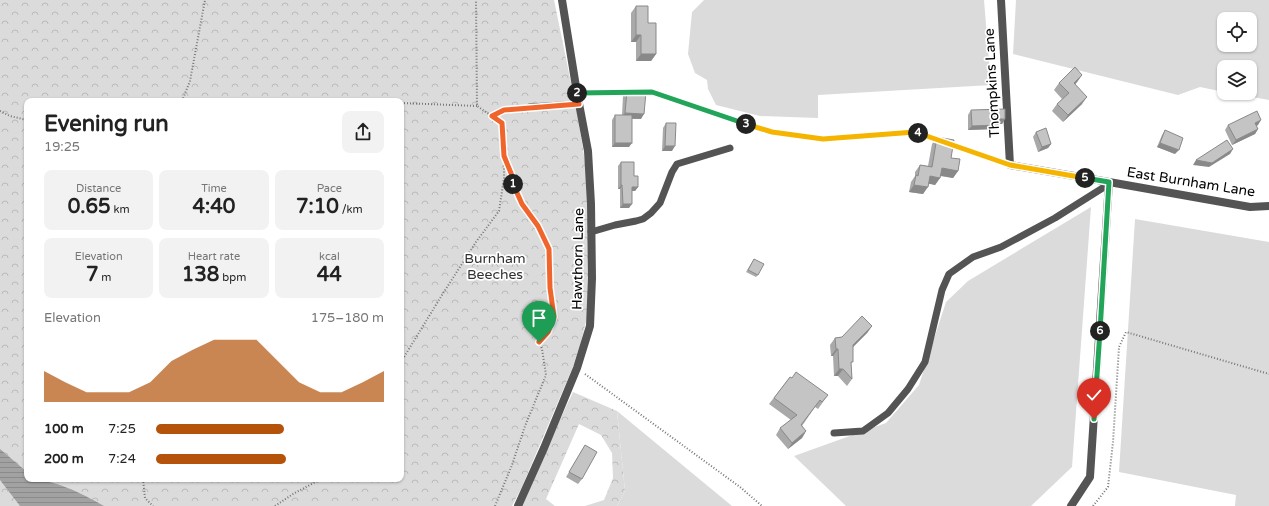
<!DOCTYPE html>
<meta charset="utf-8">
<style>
body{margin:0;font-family:"Varela Round",sans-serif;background:#f2f2f2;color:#222;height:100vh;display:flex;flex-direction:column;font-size:15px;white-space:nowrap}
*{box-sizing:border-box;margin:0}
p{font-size:13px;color:#767676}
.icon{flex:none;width:22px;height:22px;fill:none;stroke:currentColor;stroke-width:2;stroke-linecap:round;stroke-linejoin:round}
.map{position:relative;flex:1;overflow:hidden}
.details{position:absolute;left:24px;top:98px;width:380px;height:384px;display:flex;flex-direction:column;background:#fff;border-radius:8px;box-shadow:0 1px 3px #0004}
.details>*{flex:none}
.tools{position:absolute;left:1217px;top:12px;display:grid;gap:8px}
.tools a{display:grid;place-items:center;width:40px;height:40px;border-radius:8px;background:#fff;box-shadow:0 1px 3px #0004;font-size:20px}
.pin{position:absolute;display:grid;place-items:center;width:34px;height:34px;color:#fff;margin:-41px -17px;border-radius:50% 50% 50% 0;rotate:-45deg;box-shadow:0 0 4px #0007}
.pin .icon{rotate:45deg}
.km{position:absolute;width:20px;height:20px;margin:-10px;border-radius:50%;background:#222;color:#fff;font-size:11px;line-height:20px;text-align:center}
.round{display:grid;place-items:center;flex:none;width:42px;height:42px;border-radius:8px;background:#f2f2f2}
.summary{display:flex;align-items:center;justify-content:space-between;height:68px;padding:0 20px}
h1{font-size:22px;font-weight:700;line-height:30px}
.metrics{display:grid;grid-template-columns:repeat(3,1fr);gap:6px;height:68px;padding:4px 20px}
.metrics div{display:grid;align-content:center;border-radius:8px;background:#f2f2f2;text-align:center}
.metrics b{font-size:20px;font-weight:700}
.metrics small{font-size:11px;font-weight:400}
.metrics p{font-size:11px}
.chart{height:112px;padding:8px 20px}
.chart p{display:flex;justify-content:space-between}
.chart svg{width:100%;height:72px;margin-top:4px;fill:#b45309;opacity:.7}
ul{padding:0 20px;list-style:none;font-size:13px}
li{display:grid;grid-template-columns:64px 48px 1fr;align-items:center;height:30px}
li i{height:10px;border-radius:5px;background:#b45309}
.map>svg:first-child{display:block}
.grass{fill:#dbdbdb;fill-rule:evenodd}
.forest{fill:url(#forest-crowns);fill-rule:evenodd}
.water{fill:url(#water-rules)}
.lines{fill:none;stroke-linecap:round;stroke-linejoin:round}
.path{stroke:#767676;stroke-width:2;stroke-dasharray:1 2;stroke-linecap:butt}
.lane{stroke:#545454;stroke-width:7}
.street{stroke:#545454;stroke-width:8}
.wall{fill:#a9a9a9}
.shaded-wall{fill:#898989}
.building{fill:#c4c4c4;stroke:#898989}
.split-1-casing{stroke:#fff;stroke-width:8}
.split-2-casing{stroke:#fff;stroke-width:8}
.split-3-casing{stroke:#fff;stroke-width:8}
.split-4-casing{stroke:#fff;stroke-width:8}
.split-5-casing{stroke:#fff;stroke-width:8}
.split-6-casing{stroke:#fff;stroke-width:8}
.split-7-casing{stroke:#fff;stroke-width:8}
.split-1{stroke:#f0652b;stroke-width:5}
.split-2{stroke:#f0652b;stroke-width:5}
.split-3{stroke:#22a559;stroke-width:5}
.split-4{stroke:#f5b400;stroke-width:5}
.split-5{stroke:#f5b400;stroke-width:5}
.split-6{stroke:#22a559;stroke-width:5}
.split-7{stroke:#22a559;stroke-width:5}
.labels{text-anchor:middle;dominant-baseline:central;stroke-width:3.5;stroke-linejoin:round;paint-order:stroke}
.street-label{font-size:14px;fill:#000;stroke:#fff}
.park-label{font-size:14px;fill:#323232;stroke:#fff}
</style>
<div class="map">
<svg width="1269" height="506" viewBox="0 0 1269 506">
<defs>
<pattern id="forest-crowns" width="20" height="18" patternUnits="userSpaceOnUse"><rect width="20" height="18" fill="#dbdbdb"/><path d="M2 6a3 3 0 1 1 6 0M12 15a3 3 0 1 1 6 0" fill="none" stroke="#bababa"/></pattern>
<pattern id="water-rules" width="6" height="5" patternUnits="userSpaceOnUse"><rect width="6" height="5" fill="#a2a2a2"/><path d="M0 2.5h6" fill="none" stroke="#8a8a8a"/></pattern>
</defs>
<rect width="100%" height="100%" fill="#fff"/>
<g class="grass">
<path d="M704 0H984L991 85 818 95V118L760 116 716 105 708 89 707 80 695 73 688 54 692 12Z"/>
<path d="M1016 0H1269V100L1231 93H1250V67H1224V92L1200 87 1178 95 1013 54ZM1224 19H1250V45H1224Z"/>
<path d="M1091 207 1072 467 1031 506H846L794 456 886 423 919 385 946 302 968 281Z"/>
<path d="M1135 219 1269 242V506H1235L1236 495 1119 472Z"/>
<path d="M617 411 732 506H617L625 491Z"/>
</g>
<g class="forest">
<path d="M0 0H554L578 117 587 175 589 309 581 342 572 369 521 489 512 506H0ZM27 101H401V479H27Z"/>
<path d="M573 392 617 411 625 491 617 506H585L604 500 613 478 612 453 601 435 579 424 546 499 555 506H519Z"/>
</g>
<path class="water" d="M0 449 27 472V479C54 479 81 493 104 506H20L0 480Z"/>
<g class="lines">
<g class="path">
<path d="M644 92H652L772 132 823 139 915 132 937 140"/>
<path d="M586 93H628"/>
<path d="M182 101 190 81 205 0"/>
<path d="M343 101 352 99 373 101"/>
<path d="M401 103 477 106"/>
<path d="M0 111 10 116 27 120"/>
<path d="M492 117 504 110 521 108"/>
<path d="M951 145 1001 162"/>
<path d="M401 362 442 295 476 242 499 211 504 178V156L502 123 477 106 476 0"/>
<path d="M585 374 740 487 762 506"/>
<path d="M143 479 145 498 153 506"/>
<path d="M275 506 293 494 321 479"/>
<path d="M495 506 512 465 525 426 546 375 542 349 539 342 549 332 555 317 550 288 549 249 538 226 522 204 514 186 513 178 505 157"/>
<path d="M1093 506 1108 487 1113 442 1119 347 1126 332 1269 374"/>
</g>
<g class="lane">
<path d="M530 107 579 104"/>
<path d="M591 232 615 225 636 221 643 219 651 213 660 203 672 172 677 164 730 148"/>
<path d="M834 433 863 431 888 413 908 389 925 362 942 290 949 274 973 257 1001 247 1055 218 1109 184"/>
</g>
<g class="street">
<path d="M1001 0 1010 165 1109 182 1090 477 1071 506"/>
<path d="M1109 182 1250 207 1269 206"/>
<path d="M518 506 544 448 577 368 590 326 592 278 591 204 588 151 577 93 562 0"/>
</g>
</g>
<g class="wall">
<path d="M636 6 648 23 656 54 651 61H636V42H631V13Z"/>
<path d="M1082 75 1075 85 1082 104 1063 122 1052 111 1057 104 1062 99 1054 90 1059 83Z"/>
<path d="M627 91 641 119H632L629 147H612V120L615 115H622L623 96Z"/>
<path d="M971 110 1005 119 1002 124H998L995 129 968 130V115Z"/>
<path d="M666 123 672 151H662L663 128Z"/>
<path d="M1228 125H1258L1256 126 1258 129 1255 134 1232 145 1225 130Z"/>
<path d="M1165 130 1175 154 1157 147 1162 135Z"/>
<path d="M1036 132 1051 144 1048 148 1038 152 1033 137Z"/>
<path d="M937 137 951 158 958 171 953 178 940 176V178L935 185 929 183 923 194 909 192 911 182 915 176V172L920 165 928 166 932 144Z"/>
<path d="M621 162 634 176 638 187 635 191H632L629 208H620V189H618V166Z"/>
<path d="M754 259 758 275 756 277 746 272Z"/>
<path d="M872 326 867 333 853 347 851 364 852 379 847 386 838 376H834L833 356H831L830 345 835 338 842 337Z"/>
<path d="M790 377 828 395 818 409 815 407 802 426 806 431 802 438 788 449 776 435 780 428 791 420 769 404Z"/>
<path d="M585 445 582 479 578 484 566 477Z"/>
</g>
<g class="shaded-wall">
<path d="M636 35H641L636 42H631Z"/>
<path d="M641 54H656L651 61H636Z"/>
<path d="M1082 75 1077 82 1069 90 1074 83Z"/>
<path d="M1087 97 1082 104 1063 122 1068 115Z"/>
<path d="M625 113 644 114 641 119 621 118Z"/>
<path d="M998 119H1005L1002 124H995Z"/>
<path d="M1261 120 1258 125 1252 128 1255 123Z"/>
<path d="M998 125 995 129 968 130 972 126Z"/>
<path d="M1258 129 1255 134 1232 145 1236 140Z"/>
<path d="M615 143H632L629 147H612Z"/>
<path d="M1160 143 1179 150 1175 154 1157 147Z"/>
<path d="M1051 144 1048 148 1038 152 1042 147Z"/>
<path d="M665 146H675L672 151H662Z"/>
<path d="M1233 149 1230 154 1209 167 1193 165 1196 160Z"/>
<path d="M942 168 958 171 953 178 937 175Z"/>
<path d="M930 176 940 178 935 185 925 183Z"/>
<path d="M621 185H622L620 189H618Z"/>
<path d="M914 185 928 187 923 194 909 192Z"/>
<path d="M632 187H638L635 191H629Z"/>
<path d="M623 204H632L629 208H620Z"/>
<path d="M872 326 867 333 848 352 853 345Z"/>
<path d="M836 349H838L833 356H831Z"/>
<path d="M839 369H843L838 376H834Z"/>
<path d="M806 431 802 438 788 449 792 443Z"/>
</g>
<g class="building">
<path d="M636 6H648V23H656V54H641V35H636Z"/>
<path d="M1075 67 1082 75 1074 83 1087 97 1068 115 1057 104 1069 93 1059 83Z"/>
<path d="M627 91 646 92 644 114 625 113Z"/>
<path d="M1005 109V119H998V125L972 126 971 110Z"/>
<path d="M1257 111 1261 120 1255 123 1258 129 1236 140 1228 125Z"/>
<rect x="615" y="115" width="17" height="28"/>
<path d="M666 123H676L675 146H665Z"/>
<path d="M1046 128 1051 144 1042 147 1036 132Z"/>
<path d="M1165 130 1183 138 1179 150 1160 143Z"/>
<path d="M937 137 954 140 951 158 960 159 958 171 942 168 940 178 930 176 928 187 914 185 916 175 918 176 920 165 932 167Z"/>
<path d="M1227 140 1233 149 1212 163 1196 160Z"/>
<path d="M621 162H634V176H638V187H632V204H623L622 185H621Z"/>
<path d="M754 259 764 264 758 275 748 270Z"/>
<path d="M862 316 872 326 853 345V362H851L852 379 843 369H839L838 349H836L835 338 842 337Z"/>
<path d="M796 372 828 395 822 402 820 400 801 425 806 431 792 443 780 428 797 415 774 398 790 377 792 378Z"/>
<path d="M585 445 597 452 582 479 569 472Z"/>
</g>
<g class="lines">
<defs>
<path id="split-1" d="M513 184 522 204 538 226 549 249 550 288 554 317 548 332 539 342"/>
<path id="split-2" d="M513 184V178L504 156 502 123 492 116 504 110 579 104 577 93"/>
<path id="split-3" d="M577 93 652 92 746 124"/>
<path id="split-4" d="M746 124 772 132 823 139 915 132 918 133"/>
<path id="split-5" d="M918 133 1010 165 1085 178"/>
<path id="split-6" d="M1085 178 1109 182 1100 331"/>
<path id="split-7" d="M1094 419 1100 331"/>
</defs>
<use href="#split-1" class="split-1-casing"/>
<use href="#split-2" class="split-2-casing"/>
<use href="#split-3" class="split-3-casing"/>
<use href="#split-4" class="split-4-casing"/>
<use href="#split-5" class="split-5-casing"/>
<use href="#split-6" class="split-6-casing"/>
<use href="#split-7" class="split-7-casing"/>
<use href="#split-1" class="split-1"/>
<use href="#split-2" class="split-2"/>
<use href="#split-3" class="split-3"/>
<use href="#split-4" class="split-4"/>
<use href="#split-5" class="split-5"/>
<use href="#split-6" class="split-6"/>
<use href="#split-7" class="split-7"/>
</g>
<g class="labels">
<g class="street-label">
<text transform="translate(992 83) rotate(-93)">Thompkins Lane</text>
<text transform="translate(1191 182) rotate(9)">East Burnham Lane</text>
<text transform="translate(578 259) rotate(-89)">Hawthorn Lane</text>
</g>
<g class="park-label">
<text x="495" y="258">Burnham<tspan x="495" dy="16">Beeches</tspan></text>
</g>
</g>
</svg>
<div class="tools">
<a><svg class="icon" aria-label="locate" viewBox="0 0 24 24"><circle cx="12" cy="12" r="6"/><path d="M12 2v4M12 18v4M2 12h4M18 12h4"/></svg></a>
<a><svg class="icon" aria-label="layers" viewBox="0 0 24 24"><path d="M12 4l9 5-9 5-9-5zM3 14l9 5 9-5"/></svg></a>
</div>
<div class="pin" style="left:539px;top:342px;background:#1e9e55"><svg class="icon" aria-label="arrive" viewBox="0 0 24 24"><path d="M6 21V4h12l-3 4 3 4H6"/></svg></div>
<div class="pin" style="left:1094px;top:419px;background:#d93025"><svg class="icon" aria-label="check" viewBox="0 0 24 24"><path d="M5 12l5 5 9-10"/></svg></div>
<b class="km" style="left:513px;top:184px">1</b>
<b class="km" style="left:577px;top:93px">2</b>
<b class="km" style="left:746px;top:124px">3</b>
<b class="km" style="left:918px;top:133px">4</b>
<b class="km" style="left:1085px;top:178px">5</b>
<b class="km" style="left:1100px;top:331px">6</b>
<section class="details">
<div class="summary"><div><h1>Evening run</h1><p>19:25</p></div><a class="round"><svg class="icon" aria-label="share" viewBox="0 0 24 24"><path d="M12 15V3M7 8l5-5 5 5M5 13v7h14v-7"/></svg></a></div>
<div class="metrics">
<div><p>Distance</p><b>0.65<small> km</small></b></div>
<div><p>Time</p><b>4:40</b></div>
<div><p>Pace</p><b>7:10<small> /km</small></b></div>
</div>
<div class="metrics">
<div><p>Elevation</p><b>7<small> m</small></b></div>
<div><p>Heart rate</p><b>138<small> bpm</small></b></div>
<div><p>kcal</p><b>44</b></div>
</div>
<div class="chart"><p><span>Elevation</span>175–180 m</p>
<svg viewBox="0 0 160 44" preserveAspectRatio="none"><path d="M0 44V25L10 32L20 38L30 38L40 38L50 32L60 19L70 12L80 6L90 6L100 6L110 19L120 32L130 38L140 38L150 32L160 25V44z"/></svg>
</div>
<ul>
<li><b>100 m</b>7:25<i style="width:56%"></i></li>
<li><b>200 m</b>7:24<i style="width:57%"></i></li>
</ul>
</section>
</div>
